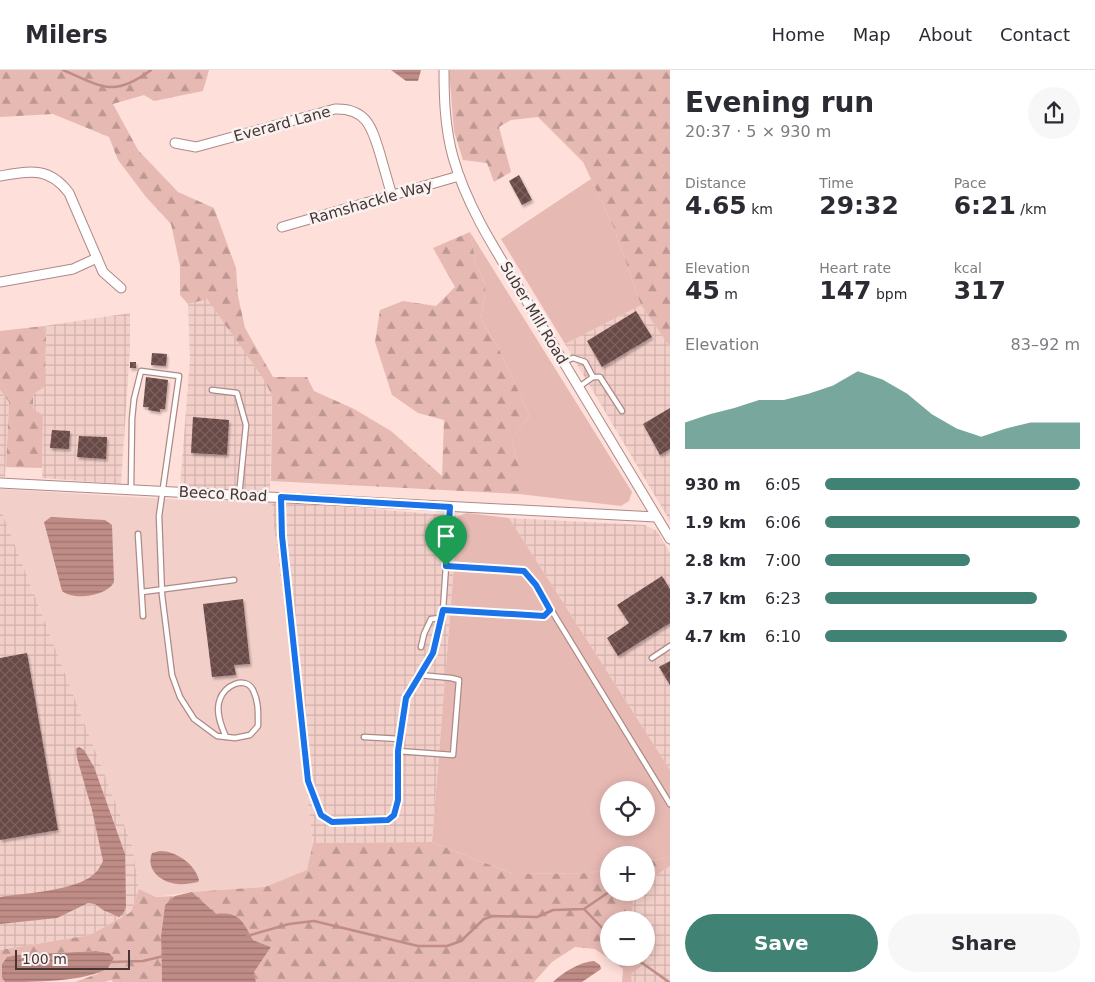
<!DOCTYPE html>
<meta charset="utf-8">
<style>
body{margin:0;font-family:"DejaVu Sans",sans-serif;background:#f7f7f7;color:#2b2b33;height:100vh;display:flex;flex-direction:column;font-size:19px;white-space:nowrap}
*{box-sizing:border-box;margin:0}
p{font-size:16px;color:#7c7c81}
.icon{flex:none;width:28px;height:28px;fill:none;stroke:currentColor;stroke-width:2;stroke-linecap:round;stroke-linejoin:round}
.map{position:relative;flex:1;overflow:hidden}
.drawer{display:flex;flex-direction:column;background:#fff;width:425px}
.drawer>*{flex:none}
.tools{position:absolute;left:600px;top:711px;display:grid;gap:10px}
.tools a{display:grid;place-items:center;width:55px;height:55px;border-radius:50%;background:#fff;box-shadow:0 2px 12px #0003;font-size:25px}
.scale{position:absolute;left:15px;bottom:12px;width:115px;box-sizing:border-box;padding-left:5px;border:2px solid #453634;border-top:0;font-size:14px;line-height:18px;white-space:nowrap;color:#453634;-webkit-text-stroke:4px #faf2f1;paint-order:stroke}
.pin{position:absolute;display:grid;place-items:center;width:42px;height:42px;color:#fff;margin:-51px -21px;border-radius:50% 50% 50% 0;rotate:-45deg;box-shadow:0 0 5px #0007}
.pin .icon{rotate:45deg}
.round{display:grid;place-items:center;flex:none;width:52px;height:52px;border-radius:26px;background:#f7f7f7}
.summary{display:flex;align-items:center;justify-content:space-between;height:85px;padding:0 15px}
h1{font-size:28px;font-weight:600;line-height:38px}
.figures{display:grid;grid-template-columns:repeat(3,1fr);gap:8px;height:85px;padding:5px 15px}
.figures div{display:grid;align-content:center}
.figures b{font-size:25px;font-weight:600}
.figures small{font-size:14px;font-weight:400}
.figures p{font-size:14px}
.chart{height:140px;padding:10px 15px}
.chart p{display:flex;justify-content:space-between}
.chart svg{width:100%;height:90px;margin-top:5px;fill:#408374;opacity:.7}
.button{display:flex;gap:10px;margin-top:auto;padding:10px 15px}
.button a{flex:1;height:58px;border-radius:30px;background:#408374;color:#fff;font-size:20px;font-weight:600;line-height:58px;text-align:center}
.button a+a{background:#f7f7f7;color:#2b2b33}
ul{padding:0 15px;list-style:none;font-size:16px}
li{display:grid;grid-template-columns:80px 60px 1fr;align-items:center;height:38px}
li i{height:12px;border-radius:6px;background:#408374}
header{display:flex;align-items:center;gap:30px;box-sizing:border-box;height:70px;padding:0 25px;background:#fff;border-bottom:1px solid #e1e1e2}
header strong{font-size:24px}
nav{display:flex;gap:28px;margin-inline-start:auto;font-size:18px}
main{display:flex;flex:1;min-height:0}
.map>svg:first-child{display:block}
.built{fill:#f3cfc9}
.industrial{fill:url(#industrial-grid)}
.green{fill:#e7b9b3;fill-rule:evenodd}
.forest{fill:url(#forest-firs)}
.water{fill:url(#water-rules)}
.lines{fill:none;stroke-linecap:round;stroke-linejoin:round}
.stream{stroke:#bf8c86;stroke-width:2.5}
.building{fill:url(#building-cross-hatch);filter:url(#shadow)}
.service-casing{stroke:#ae8a86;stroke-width:7}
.minor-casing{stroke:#ae8a86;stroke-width:11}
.service{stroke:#fff;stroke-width:4.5}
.minor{stroke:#fff;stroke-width:9}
.route-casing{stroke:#fff;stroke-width:10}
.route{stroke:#1a73e8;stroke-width:6}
.labels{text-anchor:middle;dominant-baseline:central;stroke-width:5;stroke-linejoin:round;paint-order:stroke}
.street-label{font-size:15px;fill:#453634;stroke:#faf2f1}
</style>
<header>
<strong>Milers</strong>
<nav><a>Home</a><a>Map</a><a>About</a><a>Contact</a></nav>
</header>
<main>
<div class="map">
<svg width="670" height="912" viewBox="0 0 670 912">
<defs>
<pattern id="industrial-grid" width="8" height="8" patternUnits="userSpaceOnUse" patternTransform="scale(1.25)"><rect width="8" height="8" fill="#f3cfc9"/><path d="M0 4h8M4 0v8" fill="none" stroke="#d2b2ad"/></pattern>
<pattern id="forest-firs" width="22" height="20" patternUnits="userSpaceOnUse" patternTransform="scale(1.25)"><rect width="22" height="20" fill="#e7b9b3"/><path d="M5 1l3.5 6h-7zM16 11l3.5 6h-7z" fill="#bd9792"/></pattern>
<pattern id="water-rules" width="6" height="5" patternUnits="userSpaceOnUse" patternTransform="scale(1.25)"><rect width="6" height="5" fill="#bf8c86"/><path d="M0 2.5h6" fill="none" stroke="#9d736e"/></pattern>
<pattern id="building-cross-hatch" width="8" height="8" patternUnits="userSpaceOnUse" patternTransform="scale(1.25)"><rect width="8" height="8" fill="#684945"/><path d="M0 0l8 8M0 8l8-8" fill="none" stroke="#7b615e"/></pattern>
<filter id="shadow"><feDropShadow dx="1.5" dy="2.5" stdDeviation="1" flood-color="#0004"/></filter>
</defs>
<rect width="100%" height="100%" fill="#fedfda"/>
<path class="built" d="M0 419 182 430 271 432 313 773 308 800 265 817 192 822 156 827 139 819 132 775 0 437Z"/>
<g class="industrial">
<path d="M207 228 265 311 272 326 270 421 180 417 190 289 188 234Z"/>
<path d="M641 235 670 277V451L565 274Z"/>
<path d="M130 243V279L121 414 42 408 43 346 33 339V324L45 317 46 268 44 256Z"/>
<path d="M0 320 9 332 5 407H0Z"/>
<path d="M271 432 363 438 458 446 432 772 313 773Z"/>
<path d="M0 437 132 775 139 819 131 842 90 865 0 880Z"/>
<path d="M509 448 645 455 657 461 670 483V700Z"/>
<path d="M670 796V912H632L631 904 646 894 643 888H646V850H631L633 823 646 822V813Z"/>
</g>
<g class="green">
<path d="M591 109 614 158 641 235 565 274 501 169Z"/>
<path d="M470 162 632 422 629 431 621 436 519 424V396L511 369 530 346 498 277 481 250 486 215 476 194Z"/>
<path d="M467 443 509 448 670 700V787L646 792V785H609V799L590 803 513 804 432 772 458 446ZM609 720H646V758H609Z"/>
</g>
<g class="forest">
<path d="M0 0H209L203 21 154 31 144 25 113 34 138 80 178 122 214 138 236 198 238 226 245 258 273 307H307L314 321 354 339 391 361 442 406 444 350 418 343 392 325 375 272 380 240 403 231 436 236 455 217 433 178 470 162 476 194 486 215 481 250 498 277 530 346 511 369 519 396V424L271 411 272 326 265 311 207 229 188 234 180 225V196L171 154 146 127 118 90 109 67 53 44 0 47Z"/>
<path d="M449 0H670V277L641 235 614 158 583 92 538 47 511 50 499 57 511 102 494 112 487 93 463 90 454 61Z"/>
<path d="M44 256 46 268 45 317 33 324V339L43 345 42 398 6 397 9 332 0 320V261Z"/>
<path d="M432 772 513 804 590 803 609 799V822L634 823 631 850H609V888H643L646 893 631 904 632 912H622L623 899 595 879 575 877 552 892 534 912H256L254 902 271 877 253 870C243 852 240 841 216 845L192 822 265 817 307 800 313 773Z"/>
<path d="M670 787V796L646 813V792Z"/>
<path d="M139 819 156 827 175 826 165 835 161 866 162 912H113L111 910 105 912H75L97 904 114 888 109 883 96 881 16 885 7 887 2 894V908L5 912H0V880L90 865 131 842Z"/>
</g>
<g class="water">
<path d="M391 0H421L418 11H406Z"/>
<path d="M51 447 105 450 112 455 114 512C107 526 74 531 62 521L44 452Z"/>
<path d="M79 677 84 680 94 697 125 784 126 837 123 844 119 847 103 840 95 834 88 833 57 848 0 854V827C25 823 81 821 97 801 100 798 101 794 103 791L92 740 77 688 76 679Z"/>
<path d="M160 781C176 781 195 794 199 810L198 812C191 813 185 815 178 814 162 813 145 800 152 783Z"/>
<path d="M192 822 216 844C240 841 243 852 253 870L271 877 254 902 256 912H162L161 866 165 835 175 826Z"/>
<path d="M96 881 109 883 114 888C112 891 110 895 108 898 86 912 33 912 5 912L2 908V894L7 887 16 885Z"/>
<path d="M594 891 600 895 601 899 582 912H553C563 902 580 892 594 891Z"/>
</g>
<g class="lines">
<g class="stream">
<path d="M63 0C103 17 113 28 151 0"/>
<path d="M584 839 609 865"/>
<path d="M247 866 289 854 314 851 418 876H447L461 871 484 849 493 846 537 847 553 840 584 839 609 822"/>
<path d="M635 888 669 912"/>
<path d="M110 892 143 891 164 886"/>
</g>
</g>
<g class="building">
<path d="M519 105 532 130 522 135 509 111Z"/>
<path d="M636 241 652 267 602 297 587 271Z"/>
<path d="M152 283 167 284 166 296 151 295Z"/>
<rect x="130" y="292" width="6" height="6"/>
<path d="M146 307 168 310 165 339H160V342L148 340 149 337H143Z"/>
<path d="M670 338V379L660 385 643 354Z"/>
<path d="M193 347 229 350 227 385 191 383Z"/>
<path d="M52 360 70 361 69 379 50 378Z"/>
<path d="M79 366 107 367 106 389 77 387Z"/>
<path d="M662 506 670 519V553L618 586 607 568 629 553 617 535Z"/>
<path d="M243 529 250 594 234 595 236 605 212 607 203 534Z"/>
<path d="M27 583 58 760 0 770V588Z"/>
<path d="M670 591V615L659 597Z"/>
</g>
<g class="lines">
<defs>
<g id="service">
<path d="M563 292 573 288 585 292 593 307 579 317"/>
<path d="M593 307H600L622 341"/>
<path d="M212 320 237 323 246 355 239 426"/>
<path d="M131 419 132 349 134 329 141 301 179 306 159 446 162 525 172 605 180 627 194 649 217 666 235 668 250 665 258 656C258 644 259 632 253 620 245 605 224 616 220 629 215 641 221 656 226 667"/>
<path d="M281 427 282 466 308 711 321 745 332 752 388 750 394 745 398 730V681L406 628 433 583 443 540 450 437"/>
<path d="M138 464 143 546"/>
<path d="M446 496 524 501 536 515 670 734"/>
<path d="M142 522 234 510"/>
<path d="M443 540 545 546 550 540"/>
<path d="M421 577 424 564 431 549 441 548"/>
<path d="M652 588 670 576"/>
<path d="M364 667 400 669"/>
<path d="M398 681 453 685 459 610 451 608 419 605"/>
</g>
<g id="minor">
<path d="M444 0C444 29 445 58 453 87 468 141 502 190 531 238 577 315 624 392 670 469"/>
<path d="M175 73 196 77 335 39C367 38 372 58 380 84 384 98 388 112 392 126"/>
<path d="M0 106C29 101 49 96 69 123L103 202 121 218"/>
<path d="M282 157 459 106"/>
<path d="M0 212 73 199 97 188"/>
<path d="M0 413 656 447"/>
</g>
</defs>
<use href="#service" class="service-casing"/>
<use href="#minor" class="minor-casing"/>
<use href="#service" class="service"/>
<use href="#minor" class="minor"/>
</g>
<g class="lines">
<defs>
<path id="route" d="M281 427 450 437 446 496 524 501 536 515 550 540 544 546 443 540 433 583 406 628 398 681V730L394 745 388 750 332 752 321 745 308 711 282 466Z"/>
</defs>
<use href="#route" class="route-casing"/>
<use href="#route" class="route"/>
</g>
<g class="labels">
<g class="street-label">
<text transform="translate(282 54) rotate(-15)">Everard Lane</text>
<text transform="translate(371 132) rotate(-16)">Ramshackle Way</text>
<text transform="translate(534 243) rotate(59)">Suber Mill Road</text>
<text transform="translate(223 424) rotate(3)">Beeco Road</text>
</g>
</g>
</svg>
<div class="tools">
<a><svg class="icon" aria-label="locate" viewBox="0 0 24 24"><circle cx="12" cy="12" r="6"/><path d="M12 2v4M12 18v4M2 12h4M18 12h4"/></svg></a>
<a>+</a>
<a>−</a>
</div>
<div class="scale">100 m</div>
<div class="pin" style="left:446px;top:496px;background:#1e9e55"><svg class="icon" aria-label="arrive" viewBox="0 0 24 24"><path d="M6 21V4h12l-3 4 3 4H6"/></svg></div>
</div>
<section class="drawer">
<div class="summary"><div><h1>Evening run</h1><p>20:37 · 5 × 930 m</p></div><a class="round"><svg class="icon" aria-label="share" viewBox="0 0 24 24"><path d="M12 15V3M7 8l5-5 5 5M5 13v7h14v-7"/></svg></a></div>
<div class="figures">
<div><p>Distance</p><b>4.65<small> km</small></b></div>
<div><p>Time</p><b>29:32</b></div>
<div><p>Pace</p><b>6:21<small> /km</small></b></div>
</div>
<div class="figures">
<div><p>Elevation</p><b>45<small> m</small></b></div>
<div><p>Heart rate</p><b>147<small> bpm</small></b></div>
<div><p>kcal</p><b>317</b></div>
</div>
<div class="chart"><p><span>Elevation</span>83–92 m</p>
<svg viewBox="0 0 160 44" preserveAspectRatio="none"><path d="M0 44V31L10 27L20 24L30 20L40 20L50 17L60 13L70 6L80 10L90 17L100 27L110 34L120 38L130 34L140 31L150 31L160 31V44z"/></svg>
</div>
<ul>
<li><b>930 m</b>6:05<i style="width:100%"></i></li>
<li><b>1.9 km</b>6:06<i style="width:100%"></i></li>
<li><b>2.8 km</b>7:00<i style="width:57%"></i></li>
<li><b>3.7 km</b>6:23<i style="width:83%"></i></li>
<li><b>4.7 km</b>6:10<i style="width:95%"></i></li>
</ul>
<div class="button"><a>Save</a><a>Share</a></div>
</section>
</main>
